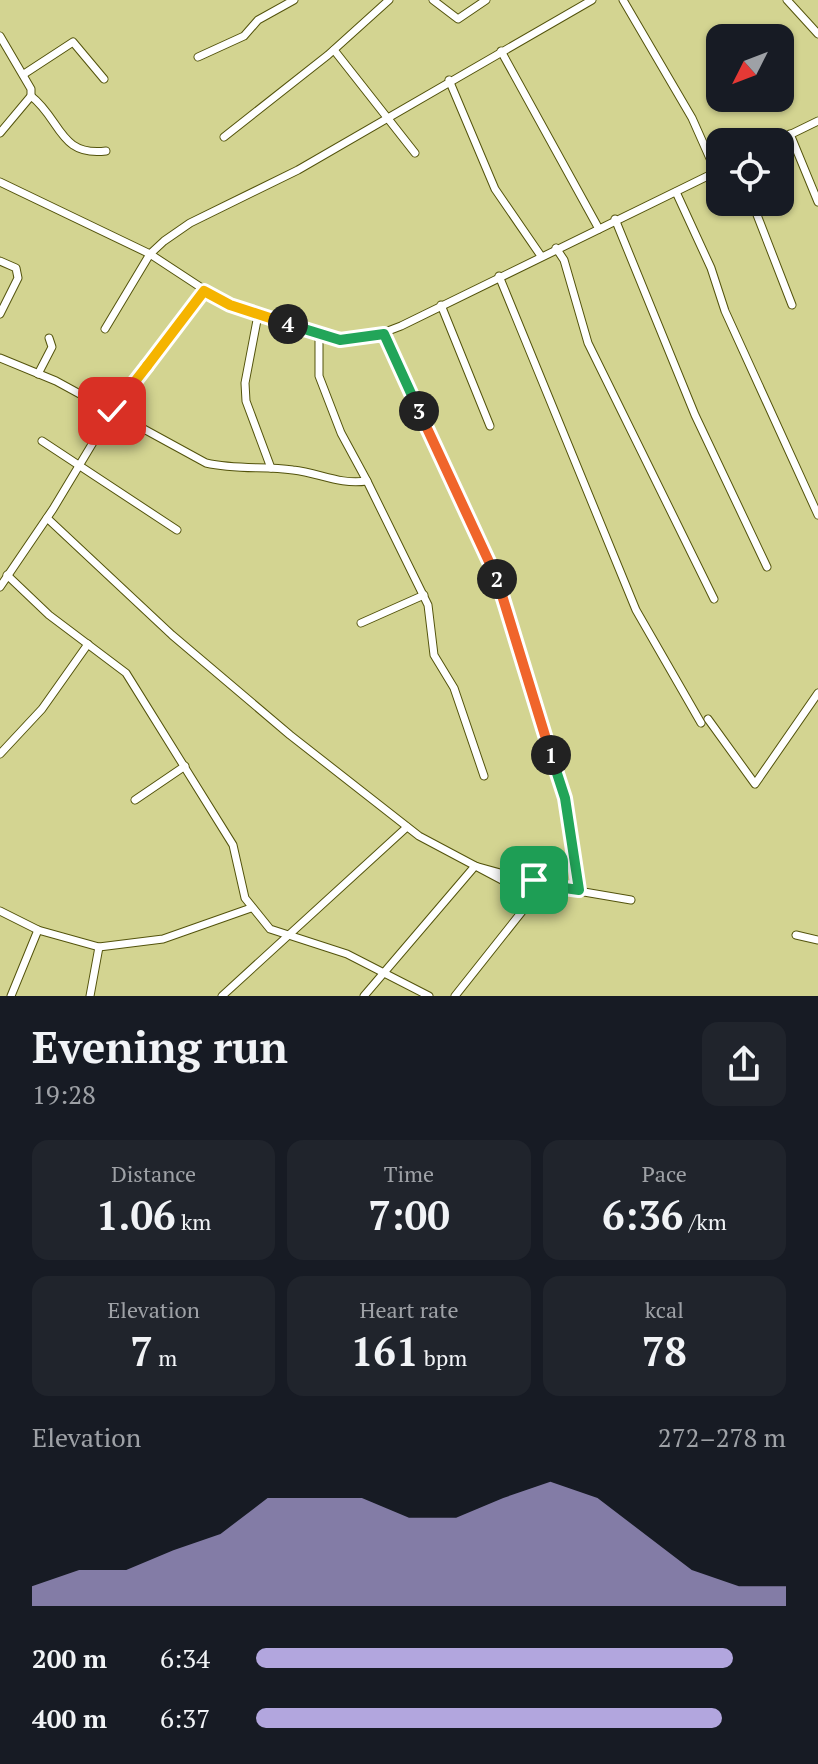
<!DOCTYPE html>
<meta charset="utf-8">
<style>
body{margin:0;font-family:"PT Serif",serif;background:#20242c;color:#f1f3f6;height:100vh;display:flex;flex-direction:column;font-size:30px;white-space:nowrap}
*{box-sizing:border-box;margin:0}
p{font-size:26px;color:#9ea1a6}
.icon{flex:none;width:44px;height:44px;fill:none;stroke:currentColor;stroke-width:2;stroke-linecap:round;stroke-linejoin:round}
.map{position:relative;height:996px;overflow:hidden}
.sheet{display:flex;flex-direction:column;background:#171b24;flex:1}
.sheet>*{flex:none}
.needle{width:52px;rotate:228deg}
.tools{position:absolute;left:706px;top:24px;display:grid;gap:16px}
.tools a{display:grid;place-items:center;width:88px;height:88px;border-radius:16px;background:#171b24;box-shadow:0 2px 6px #0004;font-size:40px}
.pin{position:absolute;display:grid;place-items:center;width:68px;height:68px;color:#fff;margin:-34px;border-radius:16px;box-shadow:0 4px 12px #0006}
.km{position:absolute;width:40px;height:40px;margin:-20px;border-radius:50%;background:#222;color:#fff;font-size:22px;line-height:40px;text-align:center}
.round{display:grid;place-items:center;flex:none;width:84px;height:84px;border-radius:16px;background:#20242c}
.head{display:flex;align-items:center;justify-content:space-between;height:136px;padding:0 32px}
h1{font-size:44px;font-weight:700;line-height:60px}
.metrics{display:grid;grid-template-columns:repeat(3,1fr);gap:12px;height:136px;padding:8px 32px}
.metrics div{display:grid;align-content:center;border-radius:16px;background:#20242c;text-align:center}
.metrics b{font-size:40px;font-weight:700}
.metrics small{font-size:22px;font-weight:400}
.metrics p{font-size:22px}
.chart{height:224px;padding:16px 32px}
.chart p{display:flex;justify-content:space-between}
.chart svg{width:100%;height:144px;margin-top:8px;fill:#b2a6de;opacity:.7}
ul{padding:0 32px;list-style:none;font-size:26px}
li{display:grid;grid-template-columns:128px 96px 1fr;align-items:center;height:60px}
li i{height:20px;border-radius:10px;background:#b2a6de}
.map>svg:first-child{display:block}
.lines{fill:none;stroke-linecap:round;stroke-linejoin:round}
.minor-casing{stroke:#53530c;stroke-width:9}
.minor{stroke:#fff;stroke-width:7}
.split-1-casing{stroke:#fff;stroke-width:16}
.split-2-casing{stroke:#fff;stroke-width:16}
.split-3-casing{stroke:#fff;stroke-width:16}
.split-4-casing{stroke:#fff;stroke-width:16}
.split-5-casing{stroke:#fff;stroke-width:16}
.split-6-casing{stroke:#fff;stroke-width:16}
.split-1{stroke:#22a559;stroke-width:10}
.split-2{stroke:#f0652b;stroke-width:10}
.split-3{stroke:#f0652b;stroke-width:10}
.split-4{stroke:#22a559;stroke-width:10}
.split-5{stroke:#f5b400;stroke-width:10}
.split-6{stroke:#f5b400;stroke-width:10}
</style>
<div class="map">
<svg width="818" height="996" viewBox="0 0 818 996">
<rect width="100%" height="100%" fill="#d3d491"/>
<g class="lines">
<defs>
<g id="minor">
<path d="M433 0 458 19 486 0"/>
<path d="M623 0 692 118 716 172"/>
<path d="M787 0 818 34"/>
<path d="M0 36 31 89V96L0 133"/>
<path d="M334 50 415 153"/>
<path d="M501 51 599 229"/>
<path d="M198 57 244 36 258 20 294 0"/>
<path d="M24 74 73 42 104 79"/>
<path d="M449 80 495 189 541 256"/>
<path d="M31 96C61 119 59 157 106 151"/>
<path d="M790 134 818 202"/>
<path d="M224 137 328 55 389 0"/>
<path d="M775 142 818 121"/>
<path d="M0 182 150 254 217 298 258 315 340 340 367 339 401 326 720 170"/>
<path d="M676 192 711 268 725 311 818 515"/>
<path d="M752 202 792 305"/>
<path d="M615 219 695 415 767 567"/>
<path d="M556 248 564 260 588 343 714 599"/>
<path d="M0 261 16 268 18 278 0 314"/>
<path d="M499 276 636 610 701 723"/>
<path d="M441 305 490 426"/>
<path d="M258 315 245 383 246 401 271 468"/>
<path d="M105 329 150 254 164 241 190 223 298 170 592 0"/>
<path d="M384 334 497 579 565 798 579 890"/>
<path d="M0 358 56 381 206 463C236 470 264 466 293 470 320 473 339 485 367 481L341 433 319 376V335"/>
<path d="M38 374 52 347 49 338"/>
<path d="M42 441 177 530"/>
<path d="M367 481 428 605 434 655 454 688 484 776"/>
<path d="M47 518 172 635 290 735 419 836 515 887"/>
<path d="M7 575 49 615 126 673 233 845 245 898 270 929 347 954 429 996"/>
<path d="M0 587 53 509 112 411 204 291"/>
<path d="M361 623 424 595"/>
<path d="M708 719 755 784 818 693"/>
<path d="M0 754 42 709 88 644"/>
<path d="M135 800 185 766"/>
<path d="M0 911 38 930 99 947 163 939 251 908"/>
<path d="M796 935 818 940"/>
<path d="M11 996 38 930"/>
<path d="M90 996 99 947"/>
<path d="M222 996 407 827"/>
<path d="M364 996 475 866 543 885 631 900"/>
<path d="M455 996 543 885"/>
</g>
</defs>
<use href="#minor" class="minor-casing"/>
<use href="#minor" class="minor"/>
</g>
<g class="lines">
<defs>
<path id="split-1" d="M534 880 543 885 579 890 565 798 551 755"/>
<path id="split-2" d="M497 579 551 755"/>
<path id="split-3" d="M419 411 497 579"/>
<path id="split-4" d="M288 324 340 340 384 334 419 411"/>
<path id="split-5" d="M147 366 204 291 230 305 288 324"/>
<path id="split-6" d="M112 411 147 366"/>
</defs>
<use href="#split-1" class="split-1-casing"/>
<use href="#split-2" class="split-2-casing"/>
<use href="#split-3" class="split-3-casing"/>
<use href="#split-4" class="split-4-casing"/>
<use href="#split-5" class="split-5-casing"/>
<use href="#split-6" class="split-6-casing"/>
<use href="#split-1" class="split-1"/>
<use href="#split-2" class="split-2"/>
<use href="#split-3" class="split-3"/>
<use href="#split-4" class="split-4"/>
<use href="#split-5" class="split-5"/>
<use href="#split-6" class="split-6"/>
</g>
</svg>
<div class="tools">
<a><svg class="needle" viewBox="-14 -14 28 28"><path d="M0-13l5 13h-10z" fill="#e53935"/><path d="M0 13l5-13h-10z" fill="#9ea1a6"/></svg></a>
<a><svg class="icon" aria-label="locate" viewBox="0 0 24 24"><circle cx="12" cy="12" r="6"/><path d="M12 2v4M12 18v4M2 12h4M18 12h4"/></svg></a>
</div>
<div class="pin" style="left:534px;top:880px;background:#1e9e55"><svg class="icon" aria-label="arrive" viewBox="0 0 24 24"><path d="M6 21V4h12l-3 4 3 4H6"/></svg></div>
<div class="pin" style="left:112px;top:411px;background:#d93025"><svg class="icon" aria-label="check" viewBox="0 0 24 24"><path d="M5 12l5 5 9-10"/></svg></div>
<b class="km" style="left:551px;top:755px">1</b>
<b class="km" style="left:497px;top:579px">2</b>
<b class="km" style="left:419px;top:411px">3</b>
<b class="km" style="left:288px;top:324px">4</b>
</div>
<section class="sheet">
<div class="head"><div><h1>Evening run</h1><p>19:28</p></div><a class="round"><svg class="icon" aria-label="share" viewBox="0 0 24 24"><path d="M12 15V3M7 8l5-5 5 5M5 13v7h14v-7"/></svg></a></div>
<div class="metrics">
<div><p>Distance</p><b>1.06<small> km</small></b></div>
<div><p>Time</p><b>7:00</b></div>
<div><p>Pace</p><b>6:36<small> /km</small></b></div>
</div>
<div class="metrics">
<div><p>Elevation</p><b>7<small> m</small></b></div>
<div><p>Heart rate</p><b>161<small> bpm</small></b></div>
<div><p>kcal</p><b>78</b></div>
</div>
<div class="chart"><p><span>Elevation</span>272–278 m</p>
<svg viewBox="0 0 160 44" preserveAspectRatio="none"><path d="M0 44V38L10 33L20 33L30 27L40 22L50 11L60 11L70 11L80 17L90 17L100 11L110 6L120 11L130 22L140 33L150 38L160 38V44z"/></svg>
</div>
<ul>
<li><b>200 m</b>6:34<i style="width:90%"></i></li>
<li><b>400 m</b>6:37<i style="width:88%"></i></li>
</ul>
</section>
